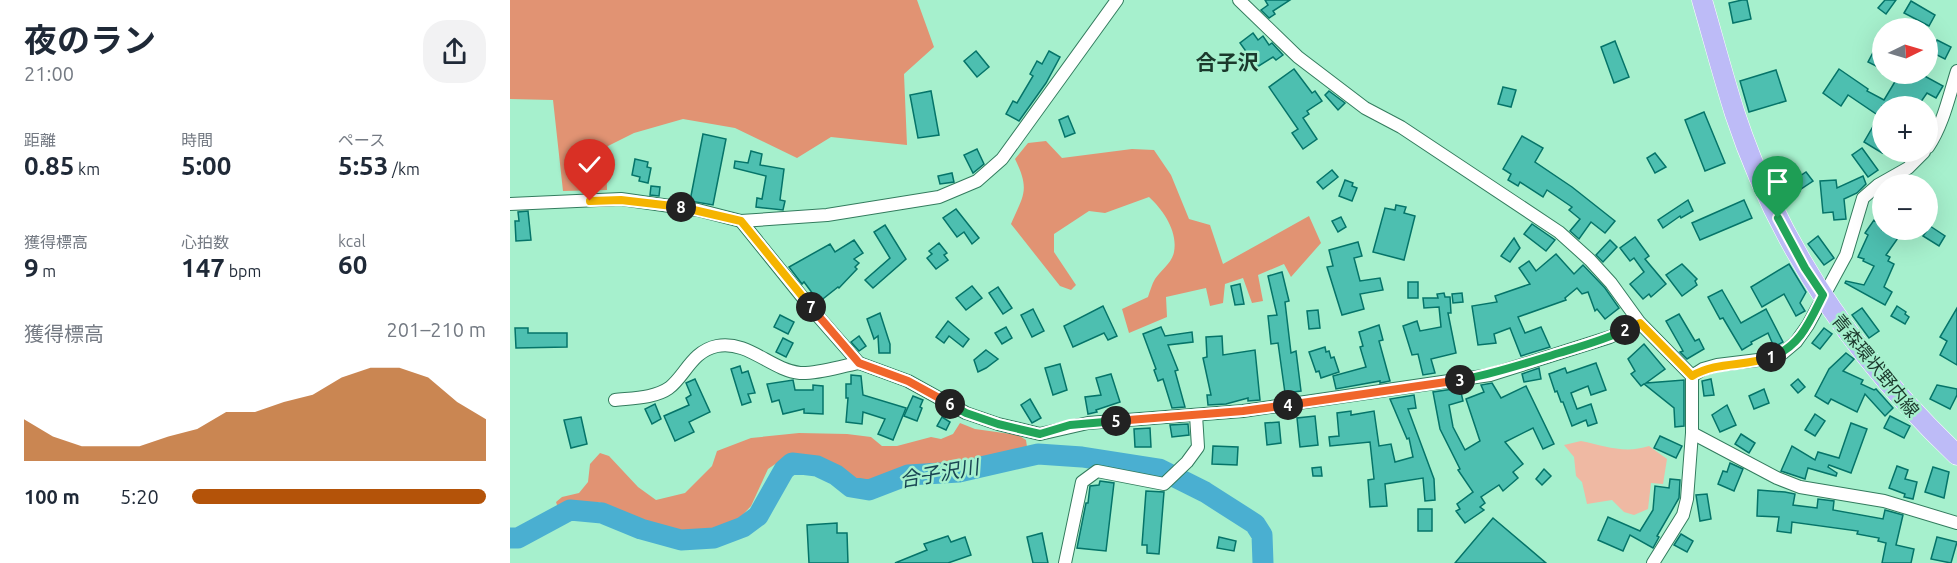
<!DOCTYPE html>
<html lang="ja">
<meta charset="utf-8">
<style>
body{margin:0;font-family:Ubuntu,"Noto Sans JP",sans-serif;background:#f2f2f3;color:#1f2937;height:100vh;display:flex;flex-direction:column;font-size:22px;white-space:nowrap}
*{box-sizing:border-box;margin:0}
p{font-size:20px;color:#747a83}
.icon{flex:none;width:33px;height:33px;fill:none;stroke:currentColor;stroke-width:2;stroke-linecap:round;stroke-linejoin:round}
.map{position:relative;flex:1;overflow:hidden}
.sheet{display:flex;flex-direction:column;background:#fff;width:510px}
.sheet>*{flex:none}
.needle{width:39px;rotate:85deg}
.controls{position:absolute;left:1362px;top:18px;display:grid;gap:12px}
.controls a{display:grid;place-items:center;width:66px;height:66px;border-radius:50%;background:#fff;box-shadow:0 6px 24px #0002;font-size:30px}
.pin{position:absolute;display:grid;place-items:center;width:51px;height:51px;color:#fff;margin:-62px -26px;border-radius:50% 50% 50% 0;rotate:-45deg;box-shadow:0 0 6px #0007}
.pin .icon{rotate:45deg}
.km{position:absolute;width:30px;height:30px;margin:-15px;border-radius:50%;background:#222;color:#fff;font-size:16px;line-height:30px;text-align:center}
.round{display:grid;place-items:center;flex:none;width:63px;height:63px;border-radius:24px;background:#f2f2f3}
.headline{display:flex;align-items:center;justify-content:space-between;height:102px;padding:0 24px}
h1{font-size:33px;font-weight:700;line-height:45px}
.metrics{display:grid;grid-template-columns:repeat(3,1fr);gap:9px;height:102px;padding:6px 24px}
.metrics div{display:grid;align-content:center}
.metrics b{font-size:26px;font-weight:700}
.metrics small{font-size:16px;font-weight:400}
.metrics p{font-size:16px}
.chart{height:168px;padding:12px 24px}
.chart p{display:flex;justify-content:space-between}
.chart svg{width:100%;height:108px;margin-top:6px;fill:#b45309;opacity:.7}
ul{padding:0 24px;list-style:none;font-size:20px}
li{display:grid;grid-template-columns:96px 72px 1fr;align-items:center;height:45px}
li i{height:15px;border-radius:8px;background:#b45309}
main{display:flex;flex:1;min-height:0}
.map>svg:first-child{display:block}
.green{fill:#efb9a3}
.forest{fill:#e19373}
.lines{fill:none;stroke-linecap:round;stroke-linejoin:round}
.river{stroke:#4aafd1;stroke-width:21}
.building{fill:#4dbfb0;stroke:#057469;stroke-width:1.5}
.street-casing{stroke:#337c5e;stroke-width:14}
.primary-casing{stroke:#fff;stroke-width:21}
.street{stroke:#fff;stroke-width:12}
.primary{stroke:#bdbbf7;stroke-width:20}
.split-1-casing{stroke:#fff;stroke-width:12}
.split-2-casing{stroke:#fff;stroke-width:12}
.split-3-casing{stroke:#fff;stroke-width:12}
.split-4-casing{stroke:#fff;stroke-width:12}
.split-5-casing{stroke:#fff;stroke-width:12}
.split-6-casing{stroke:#fff;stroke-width:12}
.split-7-casing{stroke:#fff;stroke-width:12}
.split-8-casing{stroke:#fff;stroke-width:12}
.split-9-casing{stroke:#fff;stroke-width:12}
.split-1{stroke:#22a559;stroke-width:8}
.split-2{stroke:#f5b400;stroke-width:8}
.split-3{stroke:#22a559;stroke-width:8}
.split-4{stroke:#f0652b;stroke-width:8}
.split-5{stroke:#f0652b;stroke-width:8}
.split-6{stroke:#22a559;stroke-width:8}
.split-7{stroke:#f0652b;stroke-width:8}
.split-8{stroke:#f5b400;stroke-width:8}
.split-9{stroke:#f5b400;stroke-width:8}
.labels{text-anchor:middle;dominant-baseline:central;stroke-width:5;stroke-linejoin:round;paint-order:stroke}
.street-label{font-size:18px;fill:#1b392c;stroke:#a6f0cd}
.water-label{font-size:20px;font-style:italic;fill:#194553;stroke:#a6f0cd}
.quarter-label{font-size:21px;font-weight:bold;fill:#1b392c;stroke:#a6f0cd}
</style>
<main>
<section class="sheet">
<div class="headline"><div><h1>夜のラン</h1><p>21:00</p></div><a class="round"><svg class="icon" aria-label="share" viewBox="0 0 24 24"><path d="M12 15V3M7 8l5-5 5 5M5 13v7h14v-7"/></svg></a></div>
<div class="metrics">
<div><p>距離</p><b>0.85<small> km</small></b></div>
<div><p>時間</p><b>5:00</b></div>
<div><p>ペース</p><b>5:53<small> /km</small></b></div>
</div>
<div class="metrics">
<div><p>獲得標高</p><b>9<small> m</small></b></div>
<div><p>心拍数</p><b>147<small> bpm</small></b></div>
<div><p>kcal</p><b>60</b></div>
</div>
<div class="chart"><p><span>獲得標高</span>201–210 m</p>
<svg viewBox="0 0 160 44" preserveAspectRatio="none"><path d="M0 44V27L10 34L20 38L30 38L40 38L50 34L60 31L70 24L80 24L90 20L100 17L110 10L120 6L130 6L140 10L150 20L160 27V44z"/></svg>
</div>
<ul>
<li><b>100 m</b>5:20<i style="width:100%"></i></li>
</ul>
</section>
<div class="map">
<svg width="1447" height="563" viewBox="0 0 1447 563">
<rect width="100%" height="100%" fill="#a6f0cd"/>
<path class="green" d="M1071 441C1095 446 1115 454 1139 446L1157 459 1153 484 1141 483 1138 509 1124 515 1114 512 1102 500 1077 504 1072 482 1066 476 1064 457 1054 445Z"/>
<g class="forest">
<path d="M0 0H407L424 47 394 74 397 145 321 137 287 158 225 128 173 119 124 133 96 147 97 190 53 191 43 100 0 99Z"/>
<path d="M536 141 552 158 622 149 644 150 661 175 679 219 700 225 713 264 799 216 811 243 781 277 774 264 748 275 753 301 742 303 733 278 715 284 713 303 700 306 696 288 656 297 657 317 619 333 612 309 638 297C640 291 642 284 645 279 651 270 662 263 664 252 668 231 653 210 639 197L595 213 579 211 544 234V252L566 285 561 290 550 286 501 224C514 194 520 190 505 159L518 143Z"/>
<path d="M450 423 465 429 508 435 516 440 517 447 494 455 387 475 363 486 342 483 331 472 314 460 280 454 258 469 241 506 227 521 206 528 167 533 136 526 89 502 70 503 48 508 46 502 52 497 69 493 78 482 80 464 90 453 99 456 128 487 146 500 175 493 202 466 207 451 241 438 289 433 337 434 361 437 372 446H387L421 437 431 439 443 434Z"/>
</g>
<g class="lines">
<path class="river" d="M0 538H8L60 510 92 513 131 529 171 540 204 538 233 527 248 516 274 470 282 463 307 466 326 475 341 487 359 490 398 475 449 472 528 454 572 457 649 469 695 492 745 524 752 535 753 563"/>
</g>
<g class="building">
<path d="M755 0H780L763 11 765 14 759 18 751 10 758 5Z"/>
<path d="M1232 0H1237L1241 19 1223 23 1219 3Z"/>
<path d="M1375 0H1386L1376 14 1368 8Z"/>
<path d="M1401 1 1425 15 1419 26 1394 13Z"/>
<path d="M743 33 748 40 753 36 759 45 762 43 773 55 766 60 763 57 744 69 738 59 740 57 730 43Z"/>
<path d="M1427 40 1441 47 1435 59 1421 52Z"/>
<path d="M1105 41 1119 77 1104 83 1091 47Z"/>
<path d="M1366 47 1372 50V69L1358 62Z"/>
<path d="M466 51 479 67 467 77 454 61Z"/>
<path d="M539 51 550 57 536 83 509 121 496 114 503 101 507 103 523 76 520 74 527 61 532 64Z"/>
<path d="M784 69 802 93 805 91 812 101 797 111 799 114 793 118 807 139 793 149 782 133 788 129 759 87Z"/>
<path d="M1329 69 1358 89 1357 91 1374 100 1386 80 1375 74H1411L1433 86 1426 98 1417 93 1408 106H1372V153L1354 142 1369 116 1338 95 1331 106 1313 93Z"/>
<path d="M1266 70 1276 101 1239 112 1230 81Z"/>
<path d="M993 87 1006 90 1001 107 988 104Z"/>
<path d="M421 91 429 135 408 138 400 95Z"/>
<path d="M819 91 835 103 828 110 815 95Z"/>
<path d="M1194 112 1215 163 1195 171 1175 120Z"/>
<path d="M558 116 565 133 555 137 549 120Z"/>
<path d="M193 134 216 139 203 205 180 201Z"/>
<path d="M1012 136 1033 148 1025 162 1062 187 1105 221 1095 233 1081 222 1069 239 1060 231 1070 219 1059 210 1062 207 1037 190 1033 197 1010 182 1008 186 998 180 1001 174 993 169Z"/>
<path d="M1352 148 1368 170 1358 177 1342 155Z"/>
<path d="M467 149 474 164 463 173 454 155Z"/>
<path d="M241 151 252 154 250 165 274 169 270 200 275 201 273 210 246 207 247 198 252 199 256 176 224 168 225 161 238 163Z"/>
<path d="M1145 153 1156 167 1145 173 1137 158Z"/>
<path d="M125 159 138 162 137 167 141 168 138 183 129 181 130 177 122 175Z"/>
<path d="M822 170 828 177 813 189 807 182Z"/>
<path d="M1296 172 1303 181 1288 191 1281 182Z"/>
<path d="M442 173 444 182 430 184 428 176Z"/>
<path d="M1353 176 1356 184 1347 193 1334 199 1336 219 1324 220 1323 212 1313 213 1310 181 1326 180 1327 188Z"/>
<path d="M835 180 843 183 842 186 847 188 842 201 829 196Z"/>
<path d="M141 186 150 187 149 196 140 195Z"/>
<path d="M1178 200 1183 211 1171 218 1170 216 1153 228 1148 220Z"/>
<path d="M1234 200 1242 218 1190 240 1182 223Z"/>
<path d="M886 205 896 207 894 213 905 216 894 260 863 252 875 208 885 210Z"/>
<path d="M446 209 469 238 462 244 454 232 447 237 433 218Z"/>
<path d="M18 211 21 240 6 241 5 221H9L8 212Z"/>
<path d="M831 217 836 227 828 232 822 221Z"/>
<path d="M1364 220 1372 226V230H1377L1388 238 1376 255 1380 257 1378 261 1384 264 1374 287 1382 292 1375 305 1335 283 1336 281 1354 285 1364 266 1353 261 1354 259 1348 257 1358 235 1355 233Z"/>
<path d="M1022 224 1045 240 1036 251 1014 234Z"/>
<path d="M375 225 396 259 363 288 355 280 380 258 364 232Z"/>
<path d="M1420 226 1435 236 1429 246 1413 236Z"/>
<path d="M1308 236 1324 258 1314 265 1298 244Z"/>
<path d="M1125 237 1139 256 1135 259 1156 284 1141 297 1139 294 1133 299 1120 284 1134 272 1124 258 1120 261 1110 248Z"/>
<path d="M1004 238 1010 248 1000 262 991 256Z"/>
<path d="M344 240 353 253 344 259 349 263 345 267 347 269 329 288 328 287 309 302 294 282 292 284 279 267 320 244 325 252Z"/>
<path d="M1100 240 1107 247 1093 262 1086 255Z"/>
<path d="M848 242 852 256 844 258 850 281 870 278 873 290 850 294 854 309 832 315 817 267 823 266 819 250Z"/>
<path d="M429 243 437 253 434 255 438 260 426 269 417 258 422 254 419 251Z"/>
<path d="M1046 254 1064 274 1073 265 1095 288 1109 308 1095 319 1087 309 1085 311 1078 292 1072 294 1067 288 1055 298 1056 300 1008 317 1015 333 1031 327 1040 347 1011 356 1000 328 984 334 986 343 968 345 962 306 987 302 985 296 1020 284 1009 268 1019 261 1026 271Z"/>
<path d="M1172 264 1187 279 1185 281 1187 285 1172 296 1156 275Z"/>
<path d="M1279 264 1296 292 1290 303 1295 311 1286 316 1274 294 1252 307 1241 287Z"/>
<path d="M772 272 779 301 775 302 781 353 786 351 791 391 775 393 768 343 761 344 758 316 767 315 758 276Z"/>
<rect x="898" y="282" width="10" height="16"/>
<path d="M730 284 734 304 725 305 721 286Z"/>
<path d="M462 286 472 298 456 310 446 298Z"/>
<path d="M488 287 502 308 493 314 479 293Z"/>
<path d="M1212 290 1231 323 1256 309 1273 342 1264 347 1258 333 1241 342 1242 344 1232 350 1213 318 1210 319 1198 297Z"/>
<path d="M934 293 935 297H940L941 313H938L946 353 921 359 925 373 913 375 908 354 902 355 893 326 907 321 910 331 931 327 929 307 914 308 913 298H928L927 294Z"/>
<path d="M952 293 953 302 943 303 942 294Z"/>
<path d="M593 306 607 336 598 340 594 333 563 347 554 326Z"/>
<path d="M1387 306 1396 312 1395 314 1399 317 1395 324 1381 316Z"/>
<path d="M1352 308 1369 331 1359 338 1342 315Z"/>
<path d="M1447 308V365L1430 355 1437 341 1430 337Z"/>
<path d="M523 309 534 331 522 337 511 315Z"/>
<path d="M808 310 810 328 799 329 797 311Z"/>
<path d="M370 313 380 344V353H369L368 336 364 339 357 319Z"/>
<path d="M1169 314 1185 341 1189 339 1194 349 1177 359 1170 352 1173 351 1156 321Z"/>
<path d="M270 315 284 322 278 334 264 327Z"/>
<path d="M438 321 459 339 453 347 439 336 434 343 426 337Z"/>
<path d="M869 325 873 340 869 341 880 381 870 383V381L826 389 823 376 856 367 850 347 853 346 849 332Z"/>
<path d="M496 327 502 338 492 344 485 333Z"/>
<path d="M651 327 655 336 682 332 683 342 658 345 668 370 665 371 675 407 662 408 653 379 648 381 644 370 646 369 633 334Z"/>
<path d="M5 328H18V333H57V347L6 348Z"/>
<path d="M1314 328 1322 334 1310 349 1302 343Z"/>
<path d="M349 336 356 346 349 351 341 342Z"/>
<path d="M712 336 713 355 745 350 750 400 738 401V398L716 404 698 405 697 395H701L693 358 697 357 696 337Z"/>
<path d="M273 338 283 343 276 357 266 352Z"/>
<path d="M1134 344 1155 369 1136 383 1174 380V426L1165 427 1164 408 1134 384 1131 386 1121 374 1125 371 1118 359Z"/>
<path d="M815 347 816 352 819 351 821 358 824 357 829 372 811 378 809 371 806 372 799 352Z"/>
<path d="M476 350 488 359 476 368 468 372 464 360Z"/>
<path d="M1336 353 1344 359 1333 371 1353 380 1351 384 1364 390 1366 389 1375 399 1383 408 1375 416 1355 394 1347 412 1321 399 1318 404 1305 396 1319 369Z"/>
<path d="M1086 363 1096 390 1081 395 1078 386 1061 393 1067 409 1081 404 1087 423 1078 426 1076 420 1062 426 1053 402H1051L1047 391 1045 392 1039 374 1055 368 1057 373Z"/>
<path d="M550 364 557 390 543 395 535 368Z"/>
<path d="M230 366 232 373 238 371 245 393 238 394 241 402 232 405 221 369Z"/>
<path d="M1029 368 1031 379 1014 382 1012 374Z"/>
<path d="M601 374 610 402 586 410 587 412 578 414 575 397 591 395 586 378Z"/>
<path d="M341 375 351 376 353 395 396 408 383 440 368 434 375 419 353 412 352 424 336 422 338 398H336V384H341Z"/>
<path d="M185 379 200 412 179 422 184 432 165 441 154 416 179 405 176 398 181 395 176 383Z"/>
<path d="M1201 379 1204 395 1194 396 1192 381Z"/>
<path d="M1288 379 1295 387 1288 393 1281 385Z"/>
<path d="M283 380 285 390H303V385L313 386V414L294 413V409L273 414 269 400 262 402 257 384Z"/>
<path d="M982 383 991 398 1016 386 1044 444 1033 449 1023 428 995 442 1013 464 1003 472 1008 478 993 491 989 485 971 497 975 503 970 507 974 510 955 523 946 511 950 509 947 504 963 492 948 470 950 469 930 429 923 392 950 388 953 401 939 405 943 427 955 450 970 441 956 399 974 392 971 385Z"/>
<path d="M1427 385 1447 389V395L1440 409 1420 399Z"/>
<path d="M1254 389 1259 403 1244 409 1239 396Z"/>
<path d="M904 395 906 408 898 409 924 479 925 500 915 501 913 478 875 484 877 506 860 507 858 480 864 479 860 442 820 446 819 437 829 436 827 413 841 411V415L864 411 869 446 881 444 885 462 903 457 899 438 897 439 880 399Z"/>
<path d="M403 396 413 400 410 407 412 408 407 421 394 416Z"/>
<path d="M520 399 531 418 522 423 511 405Z"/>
<path d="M145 404 151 419 142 424 135 409Z"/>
<path d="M1217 405 1226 425 1210 432 1202 415Z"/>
<path d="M1305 414 1315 421 1305 436 1295 430Z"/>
<path d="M805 416 808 445 790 447 787 418Z"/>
<path d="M1380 416 1400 426 1394 438 1374 428Z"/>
<path d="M71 417 77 444 61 448 54 420Z"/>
<path d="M432 417 440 422 436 430 427 426Z"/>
<path d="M769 422 771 443 757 445 755 423Z"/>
<path d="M1341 423 1357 429 1341 473 1319 465 1318 467 1327 473 1326 476 1298 468 1295 479 1271 471 1282 446 1305 460 1308 452 1329 458Z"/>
<path d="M678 424 679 435 662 437 660 425Z"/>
<path d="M640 428 641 447H625L624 429Z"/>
<path d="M1231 434 1245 443 1239 453 1225 444Z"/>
<path d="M1150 436 1172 446 1166 458 1144 448Z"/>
<path d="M703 446 728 447 727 465 702 464Z"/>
<path d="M1220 463 1233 469 1224 491 1208 484 1213 471 1217 472Z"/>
<path d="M1387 466 1398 470 1395 479 1407 482 1403 499 1394 497 1395 494 1379 488Z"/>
<path d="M811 467 812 476H803L802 468Z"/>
<path d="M1423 467 1439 472 1434 498 1415 492Z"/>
<path d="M1034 469 1041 476 1032 485 1026 479Z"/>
<path d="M1160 479 1170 480 1169 498 1147 536 1149 537 1143 548 1120 535 1113 551 1088 540 1098 517 1130 531 1143 510 1145 486 1159 488Z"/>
<path d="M590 481 604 483 596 551 567 548 576 503H578L580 486 589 485Z"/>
<path d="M1248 490 1275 492 1285 494 1283 505 1307 508 1308 499 1324 501 1323 510 1373 519 1375 510 1393 515 1386 545 1404 549 1401 563H1372L1376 543 1368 541 1369 538 1347 534 1348 531 1282 522 1281 533 1267 531 1269 517 1247 516Z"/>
<path d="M636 491 654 492 649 554 637 553V545H632Z"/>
<path d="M1197 494 1201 519 1190 521 1186 495Z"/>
<rect x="908" y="509" width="14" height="22"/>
<path d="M983 518 1036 563H945Z"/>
<path d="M327 523V533H337L338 563H299L297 525Z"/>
<path d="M532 533 538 563H523L517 537Z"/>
<path d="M1171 534 1183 541 1177 552 1164 545Z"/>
<path d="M438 536 441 542 455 537 461 555 438 563H385L417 550 414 544Z"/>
<path d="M709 537 726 541 724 551 707 548Z"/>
<path d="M1427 537 1447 542 1441 563 1421 559Z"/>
</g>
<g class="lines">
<defs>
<g id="street">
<path d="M729 0 788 57 855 108 891 127 1049 232 1080 260 1101 283 1130 323 1182 376V433L1177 499 1173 515 1143 563"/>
<path d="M1418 147C1433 125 1439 96 1447 71"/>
<path d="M0 204 111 199 188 210 231 221 317 215 429 197 467 181 492 159 607 0"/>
<path d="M231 221 306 314 349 363 398 381 456 413 488 424 530 434 578 423 733 411 980 375 1100 337 1130 323"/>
<path d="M1182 376 1193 369 1207 365 1256 359 1273 353 1286 342 1298 325 1336 255 1353 198 1368 185 1398 168 1414 152"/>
<path d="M105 400C122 398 145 398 159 388 175 376 182 351 207 346 238 340 261 370 290 373 308 374 331 366 349 363"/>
<path d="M1182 433 1267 478 1290 487 1374 501 1447 523"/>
<path d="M555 563 572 482 587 471 654 484 677 462 688 447 686 415"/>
</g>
<path id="primary" d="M1192 0C1203 38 1213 76 1225 114 1269 247 1346 359 1447 455"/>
</defs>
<use href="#street" class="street-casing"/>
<use href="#primary" class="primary-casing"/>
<use href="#street" class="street"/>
<use href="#primary" class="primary"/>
</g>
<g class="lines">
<defs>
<path id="split-1" d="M1261 357C1290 347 1300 321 1313 295L1295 268 1268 218"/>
<path id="split-2" d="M1115 330 1130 323 1182 376C1207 361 1235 367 1261 357"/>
<path id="split-3" d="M950 380C984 374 1016 363 1049 353 1072 346 1094 340 1115 330"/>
<path id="split-4" d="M778 405 950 380"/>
<path id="split-5" d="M606 421 733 411 778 405"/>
<path id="split-6" d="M440 404 456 413 488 424 530 434 560 425 606 421"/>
<path id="split-7" d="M301 307 349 363 398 381 440 404"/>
<path id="split-8" d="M171 207 231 221 301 307"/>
<path id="split-9" d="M80 201 111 200 171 207"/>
</defs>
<use href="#split-1" class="split-1-casing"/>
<use href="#split-2" class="split-2-casing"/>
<use href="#split-3" class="split-3-casing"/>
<use href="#split-4" class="split-4-casing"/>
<use href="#split-5" class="split-5-casing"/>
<use href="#split-6" class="split-6-casing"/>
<use href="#split-7" class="split-7-casing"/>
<use href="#split-8" class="split-8-casing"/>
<use href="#split-9" class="split-9-casing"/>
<use href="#split-1" class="split-1"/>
<use href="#split-2" class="split-2"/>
<use href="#split-3" class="split-3"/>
<use href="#split-4" class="split-4"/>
<use href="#split-5" class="split-5"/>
<use href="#split-6" class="split-6"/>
<use href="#split-7" class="split-7"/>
<use href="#split-8" class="split-8"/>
<use href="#split-9" class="split-9"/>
</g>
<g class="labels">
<g class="street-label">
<text transform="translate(1366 365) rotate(51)">青森環状野内線</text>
</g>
<g class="water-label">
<text transform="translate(429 473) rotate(-10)">合子沢川</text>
</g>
<g class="quarter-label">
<text x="717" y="62">合子沢</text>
</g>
</g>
</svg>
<div class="controls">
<a><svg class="needle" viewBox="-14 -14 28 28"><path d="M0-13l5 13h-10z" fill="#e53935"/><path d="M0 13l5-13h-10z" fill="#747a83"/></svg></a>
<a>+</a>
<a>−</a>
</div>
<div class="pin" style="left:1268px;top:218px;background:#1e9e55"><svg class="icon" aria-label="arrive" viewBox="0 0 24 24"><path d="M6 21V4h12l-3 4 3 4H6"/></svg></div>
<div class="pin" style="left:80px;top:201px;background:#d93025"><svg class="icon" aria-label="check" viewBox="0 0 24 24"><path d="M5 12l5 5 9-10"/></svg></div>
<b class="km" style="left:1261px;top:357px">1</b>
<b class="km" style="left:1115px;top:330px">2</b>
<b class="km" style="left:950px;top:380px">3</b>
<b class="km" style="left:778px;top:405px">4</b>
<b class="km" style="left:606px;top:421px">5</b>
<b class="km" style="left:440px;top:404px">6</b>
<b class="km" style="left:301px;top:307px">7</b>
<b class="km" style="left:171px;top:207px">8</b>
</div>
</main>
